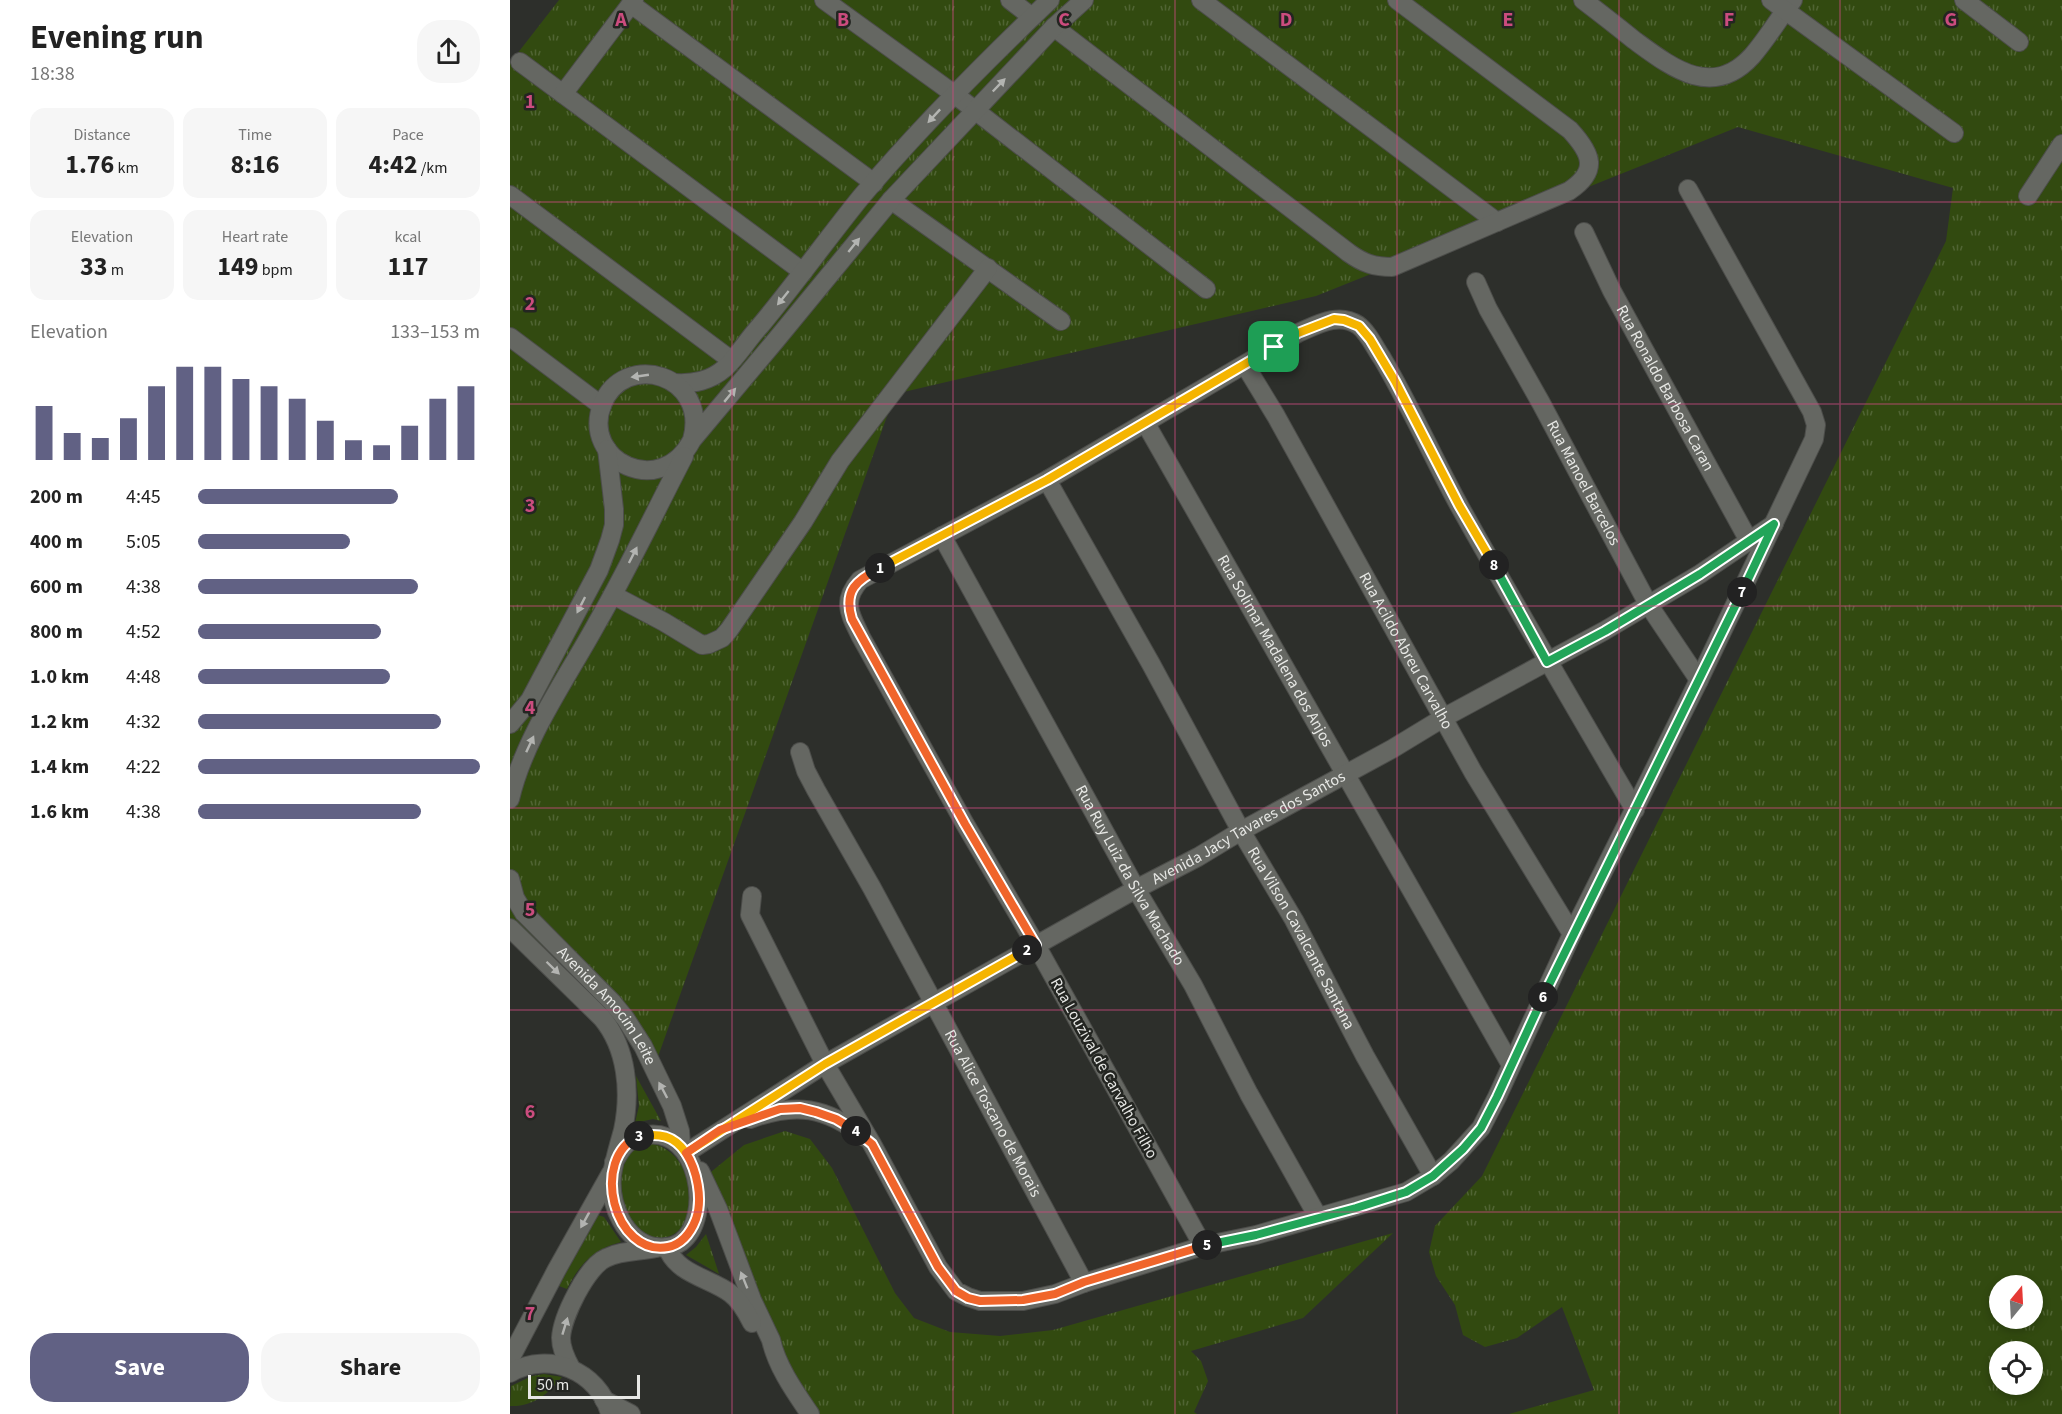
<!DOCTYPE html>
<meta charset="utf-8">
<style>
body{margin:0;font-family:"Source Sans 3",sans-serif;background:#f6f6f6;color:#222;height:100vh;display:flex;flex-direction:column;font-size:22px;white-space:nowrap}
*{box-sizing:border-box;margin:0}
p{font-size:20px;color:#767676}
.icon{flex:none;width:33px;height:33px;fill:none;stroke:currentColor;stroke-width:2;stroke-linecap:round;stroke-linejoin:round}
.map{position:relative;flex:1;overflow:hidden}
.panel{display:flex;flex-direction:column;background:#fff;width:510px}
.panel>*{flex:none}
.needle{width:39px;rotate:18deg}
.buttons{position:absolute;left:1479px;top:1275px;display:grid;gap:12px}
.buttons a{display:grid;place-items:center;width:54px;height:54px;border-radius:50%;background:#fff;box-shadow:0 3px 9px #0003;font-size:30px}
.scale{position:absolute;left:18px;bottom:15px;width:112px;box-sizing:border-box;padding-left:6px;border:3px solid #e7e8e5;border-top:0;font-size:16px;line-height:21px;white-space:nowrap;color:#e7e8e5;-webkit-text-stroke:4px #232521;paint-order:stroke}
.pin{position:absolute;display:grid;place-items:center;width:51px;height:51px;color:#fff;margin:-26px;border-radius:12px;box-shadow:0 3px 9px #0006}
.km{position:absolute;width:30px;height:30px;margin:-15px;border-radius:50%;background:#222;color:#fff;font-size:16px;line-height:30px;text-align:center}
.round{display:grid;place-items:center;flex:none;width:63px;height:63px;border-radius:24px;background:#f6f6f6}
.overview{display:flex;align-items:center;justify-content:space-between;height:102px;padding:0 30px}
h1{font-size:33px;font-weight:700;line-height:45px}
.figures{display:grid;grid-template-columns:repeat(3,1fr);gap:9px;height:102px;padding:6px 30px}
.figures div{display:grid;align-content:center;border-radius:15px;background:#f6f6f6;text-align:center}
.figures b{font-size:26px;font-weight:700}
.figures small{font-size:16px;font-weight:400}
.figures p{font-size:16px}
.chart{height:168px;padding:12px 30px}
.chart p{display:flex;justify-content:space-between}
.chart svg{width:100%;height:108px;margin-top:6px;stroke:#616184;stroke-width:6}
.primary-button{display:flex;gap:12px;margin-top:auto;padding:12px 30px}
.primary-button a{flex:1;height:69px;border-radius:24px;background:#616184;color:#fff;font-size:24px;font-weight:700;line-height:69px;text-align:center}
.primary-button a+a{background:#f6f6f6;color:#222}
ul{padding:0 30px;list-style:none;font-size:20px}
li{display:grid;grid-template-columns:96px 72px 1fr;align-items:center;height:45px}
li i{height:15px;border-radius:8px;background:#616184}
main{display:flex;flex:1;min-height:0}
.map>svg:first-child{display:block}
.grass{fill:url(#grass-tufts);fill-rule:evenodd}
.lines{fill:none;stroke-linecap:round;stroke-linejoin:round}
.minor-casing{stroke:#4c4d4a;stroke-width:20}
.minor{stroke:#656762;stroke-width:18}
.oneway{fill:#b3b4b1}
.split-1-casing{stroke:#fff;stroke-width:12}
.split-2-casing{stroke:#fff;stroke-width:12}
.split-3-casing{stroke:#fff;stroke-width:12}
.split-4-casing{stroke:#fff;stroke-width:12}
.split-5-casing{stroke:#fff;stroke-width:12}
.split-6-casing{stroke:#fff;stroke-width:12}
.split-7-casing{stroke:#fff;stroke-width:12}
.split-8-casing{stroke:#fff;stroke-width:12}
.split-9-casing{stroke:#fff;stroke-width:12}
.split-1{stroke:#f5b400;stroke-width:8}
.split-2{stroke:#f0652b;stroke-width:8}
.split-3{stroke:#f5b400;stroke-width:8}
.split-4{stroke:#f0652b;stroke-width:8}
.split-5{stroke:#f0652b;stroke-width:8}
.split-6{stroke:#22a559;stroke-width:8}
.split-7{stroke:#22a559;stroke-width:8}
.split-8{stroke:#22a559;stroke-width:8}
.split-9{stroke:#f5b400;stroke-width:8}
.grid{fill:none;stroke:#cb4c7e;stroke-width:1.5;stroke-opacity:0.55}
.labels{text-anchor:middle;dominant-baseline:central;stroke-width:5;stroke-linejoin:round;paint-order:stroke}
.street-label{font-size:16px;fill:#e7e8e5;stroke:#232521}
.grid-label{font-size:20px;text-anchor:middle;font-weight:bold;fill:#cb4c7e;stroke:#232521;stroke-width:5;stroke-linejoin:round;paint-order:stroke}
</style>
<main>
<section class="panel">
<div class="overview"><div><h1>Evening run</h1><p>18:38</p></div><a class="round"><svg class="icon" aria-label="share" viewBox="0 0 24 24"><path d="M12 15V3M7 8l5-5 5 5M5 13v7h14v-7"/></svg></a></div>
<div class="figures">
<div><p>Distance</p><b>1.76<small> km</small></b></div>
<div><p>Time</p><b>8:16</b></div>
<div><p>Pace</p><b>4:42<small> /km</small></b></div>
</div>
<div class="figures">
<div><p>Elevation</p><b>33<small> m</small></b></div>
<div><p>Heart rate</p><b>149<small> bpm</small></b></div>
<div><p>kcal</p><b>117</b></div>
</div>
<div class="chart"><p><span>Elevation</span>133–153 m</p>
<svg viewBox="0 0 160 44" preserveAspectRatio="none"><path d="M5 44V22M15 44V33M25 44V35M35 44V27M45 44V14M55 44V6M65 44V6M75 44V11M85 44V14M95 44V19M105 44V28M115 44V36M125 44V38M135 44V30M145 44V19M155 44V14"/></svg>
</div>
<ul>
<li><b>200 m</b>4:45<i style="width:71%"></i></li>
<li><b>400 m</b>5:05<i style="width:54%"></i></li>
<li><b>600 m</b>4:38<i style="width:78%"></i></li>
<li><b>800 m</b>4:52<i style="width:65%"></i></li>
<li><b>1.0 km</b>4:48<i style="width:68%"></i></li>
<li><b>1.2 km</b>4:32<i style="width:86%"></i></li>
<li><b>1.4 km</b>4:22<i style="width:100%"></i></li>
<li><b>1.6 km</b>4:38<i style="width:79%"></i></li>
</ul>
<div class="primary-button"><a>Save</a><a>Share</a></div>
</section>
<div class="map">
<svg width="1552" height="1414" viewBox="0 0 1552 1414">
<defs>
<pattern id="grass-tufts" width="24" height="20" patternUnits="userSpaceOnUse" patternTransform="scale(1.5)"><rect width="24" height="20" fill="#324a10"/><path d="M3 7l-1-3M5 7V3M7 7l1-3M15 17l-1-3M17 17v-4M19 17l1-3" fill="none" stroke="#506433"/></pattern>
</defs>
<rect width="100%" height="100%" fill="#2d2f2b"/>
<g class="grass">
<path d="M49 0H1552V1414H999L1084 1390 1052 1307 1007 1338 975 1347 953 1335 945 1305 926 1276 919 1252 925 1226 972 1176 1436 241 1443 188 1228 127 806 296 385 394 145 1065 94 1010 0 918V63ZM1490 1286H1522V1318H1490ZM1490 1352H1522V1384H1490Z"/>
<path d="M126 1076 151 1121 143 1119 125 1123 129 1106Z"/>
<path d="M275 1131 300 1139 322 1168 385 1293 404 1318 440 1332 490 1336 543 1330 883 1233 793 1318 681 1351 691 1361 698 1381 684 1412 687 1414H310L253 1324 196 1176 234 1145Z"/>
<path d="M139 1143C174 1148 187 1190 176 1219 173 1227 167 1233 160 1236 115 1255 87 1154 139 1143Z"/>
<path d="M88 1215 94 1217 111 1242C83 1249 69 1265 57 1289L49 1286Z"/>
<path d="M196 1234 209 1274 176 1255 186 1247Z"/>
<path d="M34 1374 52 1377C38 1394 23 1407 0 1406L1 1386 22 1376Z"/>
</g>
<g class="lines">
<defs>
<g id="minor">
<path d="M314 0 444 94 696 289"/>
<path d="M500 0 522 17"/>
<path d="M691 0 987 222"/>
<path d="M1073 0C1090 13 1107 26 1124 40 1161 67 1202 100 1242 56 1257 39 1269 18 1283 0"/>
<path d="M1261 0 1444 133"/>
<path d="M1454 0 1509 42"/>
<path d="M121 4 364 183"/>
<path d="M544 27 839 253C853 263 864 267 882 267L1059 191C1089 171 1082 154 1060 130L887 0"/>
<path d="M10 62 293 272"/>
<path d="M53 94 124 0"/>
<path d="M0 195 221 360"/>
<path d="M1518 196 1552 144"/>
<path d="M381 200 551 321"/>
<path id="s1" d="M1074 232 1102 291 1239 541"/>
<path id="s2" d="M966 282 978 309 1031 403 1138 604 1189 680"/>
<path d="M0 337 92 406"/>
<path id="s3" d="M735 365 766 416 963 772 1062 934"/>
<path d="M165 383C184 384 200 381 215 368 228 356 238 339 250 326 285 284 317 239 351 197 410 127 474 63 540 0"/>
<path id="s4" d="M636 424 1001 1065"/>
<path d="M182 440C200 375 114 349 92 405 71 461 151 500 182 440L266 340 381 200 544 27 574 0"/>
<path id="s5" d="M537 480 641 664 731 831 784 920 855 1056 923 1176"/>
<path id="s6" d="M432 536 626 889 683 985 739 1094 808 1217"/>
<path d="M103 595 154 622 192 645 199 644 212 638 219 630 293 522 330 461 478 268"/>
<path d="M0 724 20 700 29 683 89 570 100 540 104 525V509L97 449"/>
<path id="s7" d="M290 752 296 771 306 790 362 888 574 1283"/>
<path d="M0 799C14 738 57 678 87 623 118 569 145 512 174 456"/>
<path id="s8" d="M0 879 5 898 14 913 102 1002 115 1018 133 1046 162 1106 170 1131 171 1145"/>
<path d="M242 896 240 915 315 1064 362 1144 428 1267 446 1291 458 1297 470 1301H513L545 1294 574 1283 693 1246 746 1235 896 1192 923 1176 941 1161 971 1128 987 1097 1062 934 1189 680 1304 439 1306 425 1302 412 1178 189"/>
<path d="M0 928 92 1018C117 1048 121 1092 113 1130 109 1145 104 1160 102 1175 99 1204 114 1241 145 1247 154 1248 164 1247 171 1242 204 1217 189 1128 137 1135 119 1137 112 1147 104 1162"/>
<path d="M240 1119C286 1102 316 1107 354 1137"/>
<path id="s9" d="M176 1153 315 1064 626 889 688 857 731 831 882 749 933 718 1094 631 1190 574 1264 524"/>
<path d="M190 1171 208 1209 242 1300 261 1340C267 1367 285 1392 300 1414"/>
<path d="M693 1246 526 945 455 824 351 637C340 614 331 602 350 580L537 480 788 333C807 325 828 312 848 325 858 332 865 348 872 358 901 407 923 458 950 507 1007 609 1066 709 1125 810"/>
<path d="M157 1247C166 1274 200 1278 220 1293 230 1300 237 1313 242 1323"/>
<path d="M0 1359 46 1271 101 1173"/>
<path d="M61 1368C56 1359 51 1349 51 1338 52 1317 77 1266 96 1258 112 1250 129 1252 146 1248"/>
<path d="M0 1373C38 1350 89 1371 100 1414"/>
<path d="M94 1400 121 1414"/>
</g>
</defs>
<use href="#minor" class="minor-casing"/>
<use href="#minor" class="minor"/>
</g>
<defs><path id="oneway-solid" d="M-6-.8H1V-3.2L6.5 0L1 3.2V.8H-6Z" transform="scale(1.5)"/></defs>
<g class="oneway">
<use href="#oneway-solid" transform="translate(489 85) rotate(-46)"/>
<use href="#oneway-solid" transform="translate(424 116) rotate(133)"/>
<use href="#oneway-solid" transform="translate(344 245) rotate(-51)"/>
<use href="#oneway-solid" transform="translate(273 298) rotate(129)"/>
<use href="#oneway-solid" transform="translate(130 376) rotate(172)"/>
<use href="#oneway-solid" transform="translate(220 395) rotate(-50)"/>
<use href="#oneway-solid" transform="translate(123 555) rotate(-63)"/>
<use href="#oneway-solid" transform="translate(71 605) rotate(117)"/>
<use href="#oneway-solid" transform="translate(20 744) rotate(-65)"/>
<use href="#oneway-solid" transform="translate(43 968) rotate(44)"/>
<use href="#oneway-solid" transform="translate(153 1090) rotate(-118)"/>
<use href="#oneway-solid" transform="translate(75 1220) rotate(119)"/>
<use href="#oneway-solid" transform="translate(234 1280) rotate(-112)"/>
<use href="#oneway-solid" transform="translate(55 1326) rotate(-73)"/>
</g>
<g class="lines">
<defs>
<path id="split-1" d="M370 568 537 480 764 347"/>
<path id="split-2" d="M370 568C347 580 333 590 342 619L455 824 526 945 517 950"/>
<path id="split-3" d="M129 1136C149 1133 164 1135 176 1153L315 1064 517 950"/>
<path id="split-4" d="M129 1136C79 1158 104 1257 158 1247 173 1244 181 1232 186 1219 193 1199 187 1170 176 1153L210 1130 270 1109 290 1108 306 1112 326 1119 346 1131"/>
<path id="split-5" d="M346 1131 362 1144 428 1267 446 1291 458 1298 470 1301 513 1300 545 1294 574 1282 697 1245"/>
<path id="split-6" d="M697 1245 746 1235 846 1208 896 1192 923 1176 953 1149 971 1128 987 1097 1033 997"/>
<path id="split-7" d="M1033 997 1232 592"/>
<path id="split-8" d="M984 565 1037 662 1095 631 1190 574 1264 524 1232 592"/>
<path id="split-9" d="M764 347 788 333 824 319 834 320 849 326 860 339 885 381 949 505 984 565"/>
</defs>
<use href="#split-1" class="split-1-casing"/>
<use href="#split-2" class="split-2-casing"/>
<use href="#split-3" class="split-3-casing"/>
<use href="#split-4" class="split-4-casing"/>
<use href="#split-5" class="split-5-casing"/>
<use href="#split-6" class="split-6-casing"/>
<use href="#split-7" class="split-7-casing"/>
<use href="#split-8" class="split-8-casing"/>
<use href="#split-9" class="split-9-casing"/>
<use href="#split-1" class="split-1"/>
<use href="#split-2" class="split-2"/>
<use href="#split-3" class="split-3"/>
<use href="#split-4" class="split-4"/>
<use href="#split-5" class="split-5"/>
<use href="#split-6" class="split-6"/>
<use href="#split-7" class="split-7"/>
<use href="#split-8" class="split-8"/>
<use href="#split-9" class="split-9"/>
</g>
<path class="grid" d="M222 0V1414M443 0V1414M665 0V1414M887 0V1414M1109 0V1414M1330 0V1414M0 202H1552M0 404H1552M0 606H1552M0 808H1552M0 1010H1552M0 1212H1552"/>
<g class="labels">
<g class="street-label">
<text stroke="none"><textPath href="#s1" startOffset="176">Rua Ronaldo Barbosa Caran</textPath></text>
<text stroke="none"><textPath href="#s2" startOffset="228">Rua Manoel Barcelos</textPath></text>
<text stroke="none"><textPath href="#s4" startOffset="261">Rua Solimar Madalena dos Anjos</textPath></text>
<text stroke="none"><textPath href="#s3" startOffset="328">Rua Acildo Abreu Carvalho</textPath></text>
<text stroke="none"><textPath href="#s9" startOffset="650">Avenida Jacy Tavares dos Santos</textPath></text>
<text stroke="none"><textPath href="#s6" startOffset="388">Rua Ruy Luiz da Silva Machado</textPath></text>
<text stroke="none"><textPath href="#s5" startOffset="524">Rua Vilson Cavalcante Santana</textPath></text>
<text stroke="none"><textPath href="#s8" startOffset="162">Avenida Amocim Leite</textPath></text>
<text transform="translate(594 1068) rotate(61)">Rua Louzival de Carvalho Filho</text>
<text stroke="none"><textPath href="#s7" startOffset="410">Rua Alice Toscano de Morais</textPath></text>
</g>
</g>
<g class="grid-label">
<text x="111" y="26">A</text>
<text x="333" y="26">B</text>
<text x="554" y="26">C</text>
<text x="776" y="26">D</text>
<text x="998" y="26">E</text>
<text x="1219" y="26">F</text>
<text x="1441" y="26">G</text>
<text x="20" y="108">1</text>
<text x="20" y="310">2</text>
<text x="20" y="512">3</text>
<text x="20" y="714">4</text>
<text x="20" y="916">5</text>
<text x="20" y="1118">6</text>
<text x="20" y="1320">7</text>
</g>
</svg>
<div class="buttons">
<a><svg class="needle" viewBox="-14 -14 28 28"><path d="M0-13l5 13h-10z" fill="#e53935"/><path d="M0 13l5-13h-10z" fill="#767676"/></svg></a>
<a><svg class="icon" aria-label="locate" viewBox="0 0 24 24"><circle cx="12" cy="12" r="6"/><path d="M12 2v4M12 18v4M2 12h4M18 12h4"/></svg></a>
</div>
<div class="scale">50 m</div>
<div class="pin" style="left:764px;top:347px;background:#1e9e55"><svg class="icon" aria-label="arrive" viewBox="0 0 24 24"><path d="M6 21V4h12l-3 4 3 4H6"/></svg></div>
<b class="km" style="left:370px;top:568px">1</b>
<b class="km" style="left:517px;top:950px">2</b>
<b class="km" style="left:129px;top:1136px">3</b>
<b class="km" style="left:346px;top:1131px">4</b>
<b class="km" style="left:697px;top:1245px">5</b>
<b class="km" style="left:1033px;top:997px">6</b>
<b class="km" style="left:1232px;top:592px">7</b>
<b class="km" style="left:984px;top:565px">8</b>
</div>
</main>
